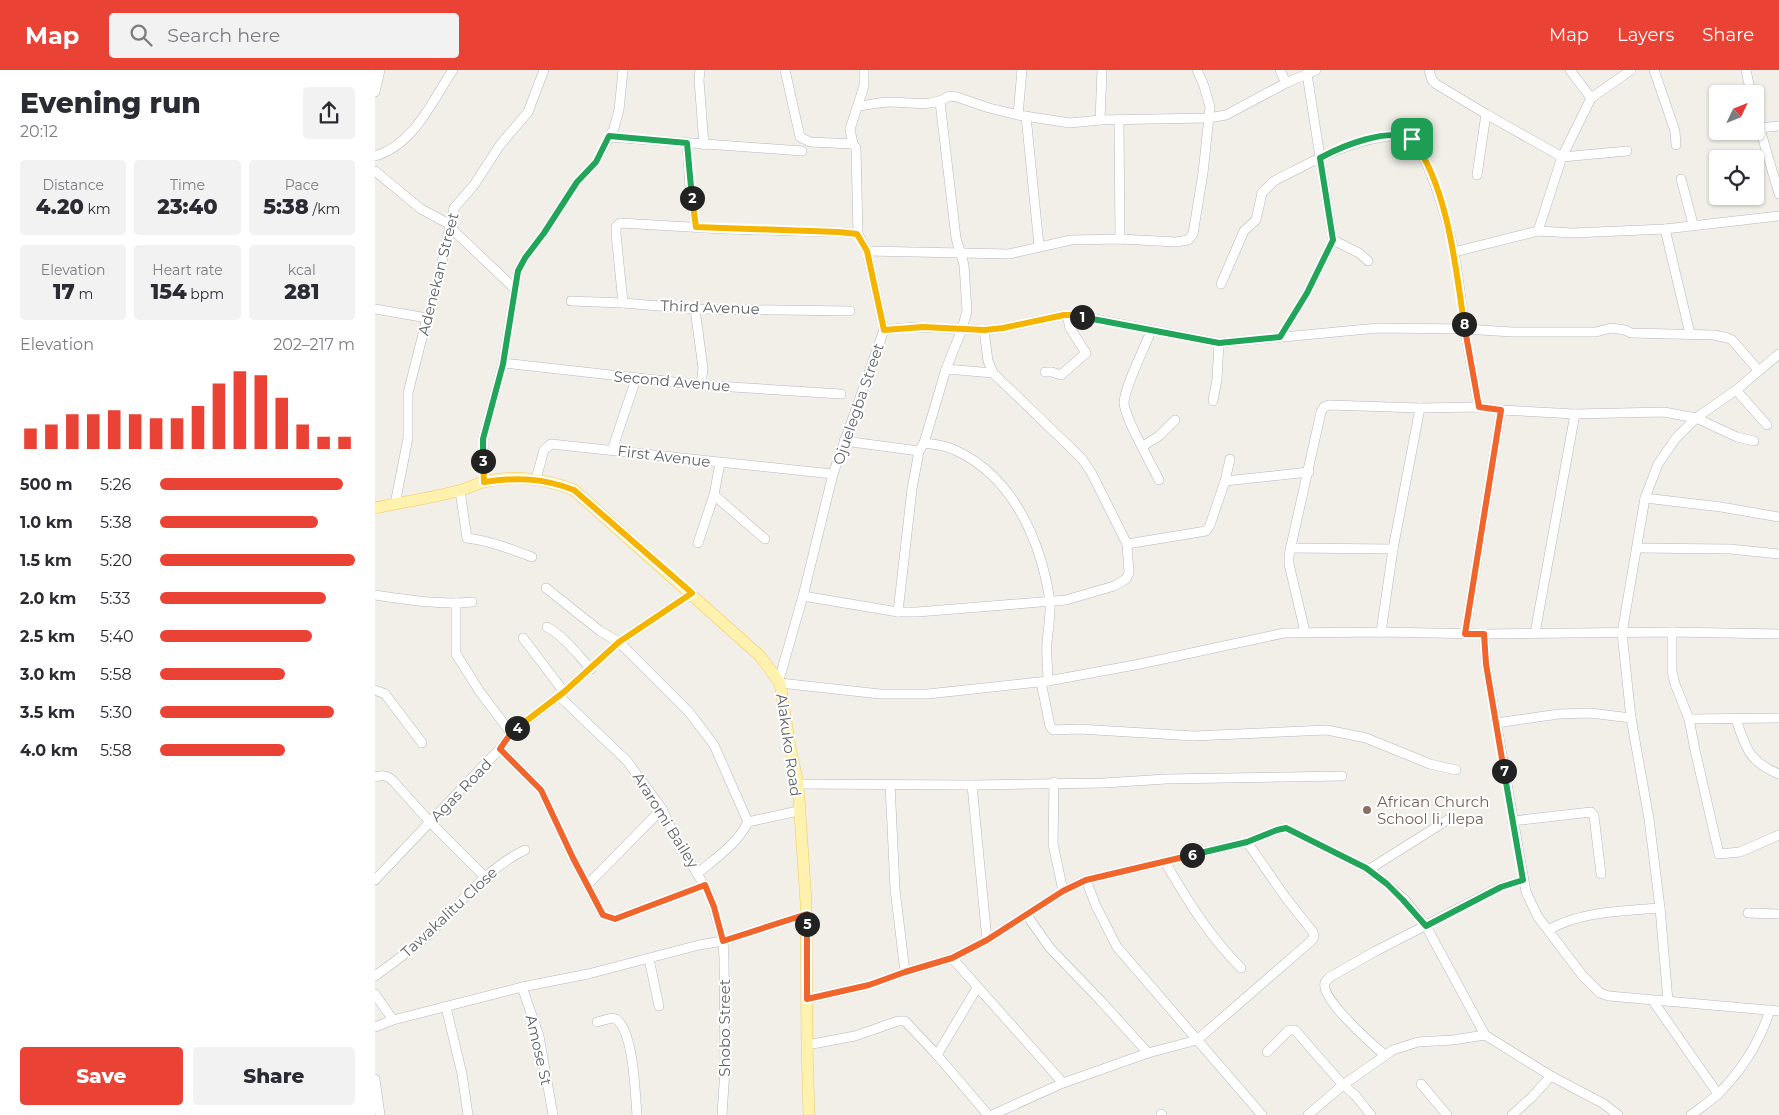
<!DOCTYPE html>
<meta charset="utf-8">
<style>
body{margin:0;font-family:Montserrat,sans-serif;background:#f2f2f3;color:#2b2b33;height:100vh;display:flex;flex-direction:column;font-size:19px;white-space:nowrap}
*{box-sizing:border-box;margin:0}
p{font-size:16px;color:#7c7c81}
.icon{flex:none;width:28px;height:28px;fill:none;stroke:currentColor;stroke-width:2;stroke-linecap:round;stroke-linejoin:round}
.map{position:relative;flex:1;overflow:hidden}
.sheet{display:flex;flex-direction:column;background:#fff;width:375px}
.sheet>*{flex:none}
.needle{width:32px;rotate:47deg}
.fabs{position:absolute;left:1334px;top:15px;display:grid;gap:10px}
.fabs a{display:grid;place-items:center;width:55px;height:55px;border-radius:5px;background:#fff;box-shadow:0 1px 4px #0004;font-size:25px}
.pin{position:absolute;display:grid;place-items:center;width:42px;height:42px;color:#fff;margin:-21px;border-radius:10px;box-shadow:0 2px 8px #0006}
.km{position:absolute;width:25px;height:25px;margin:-12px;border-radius:50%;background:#222;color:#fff;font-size:14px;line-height:25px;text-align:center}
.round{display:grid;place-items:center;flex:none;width:52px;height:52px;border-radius:5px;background:#f2f2f3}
.summary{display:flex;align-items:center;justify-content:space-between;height:85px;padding:0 20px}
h1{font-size:28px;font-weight:800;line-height:38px}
.metrics{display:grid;grid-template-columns:repeat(3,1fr);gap:8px;height:85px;padding:5px 20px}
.metrics div{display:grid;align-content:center;border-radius:5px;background:#f2f2f3;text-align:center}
.metrics b{font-size:21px;font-weight:800}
.metrics small{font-size:14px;font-weight:400}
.metrics p{font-size:14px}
.chart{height:140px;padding:10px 20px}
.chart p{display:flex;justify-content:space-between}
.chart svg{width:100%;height:90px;margin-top:5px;stroke:#ea4335;stroke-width:6}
.cta{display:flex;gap:10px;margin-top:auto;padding:10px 20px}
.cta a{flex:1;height:58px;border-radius:5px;background:#ea4335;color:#fff;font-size:20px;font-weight:800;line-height:58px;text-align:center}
.cta a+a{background:#f2f2f3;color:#2b2b33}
ul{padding:0 20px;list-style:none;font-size:16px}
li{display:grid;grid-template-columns:80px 60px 1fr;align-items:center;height:38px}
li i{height:12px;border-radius:6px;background:#ea4335}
header{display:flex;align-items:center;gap:30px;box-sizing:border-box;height:70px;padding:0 25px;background:#ea4335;color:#fff}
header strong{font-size:24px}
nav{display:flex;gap:28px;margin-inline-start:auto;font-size:18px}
.search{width:350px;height:45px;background:#f2f2f3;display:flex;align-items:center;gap:12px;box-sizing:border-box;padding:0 18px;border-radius:5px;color:#7c7c81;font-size:19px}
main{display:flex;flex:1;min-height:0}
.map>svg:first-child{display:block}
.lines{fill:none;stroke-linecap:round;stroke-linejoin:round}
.minor-casing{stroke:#b5b8bc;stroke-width:10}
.major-casing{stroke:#f2c960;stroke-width:12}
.minor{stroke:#fff;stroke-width:9}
.major{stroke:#fff2af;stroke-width:11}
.split-1-casing{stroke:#fff;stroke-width:10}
.split-2-casing{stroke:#fff;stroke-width:10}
.split-3-casing{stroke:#fff;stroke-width:10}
.split-4-casing{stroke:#fff;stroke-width:10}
.split-5-casing{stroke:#fff;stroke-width:10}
.split-6-casing{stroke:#fff;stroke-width:10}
.split-7-casing{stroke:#fff;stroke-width:10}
.split-8-casing{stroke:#fff;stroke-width:10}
.split-9-casing{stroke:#fff;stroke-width:10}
.split-1{stroke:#22a559;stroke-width:6}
.split-2{stroke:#f5b400;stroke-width:6}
.split-3{stroke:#22a559;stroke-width:6}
.split-4{stroke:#f5b400;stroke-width:6}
.split-5{stroke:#f0652b;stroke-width:6}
.split-6{stroke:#f0652b;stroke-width:6}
.split-7{stroke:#22a559;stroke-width:6}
.split-8{stroke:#f0652b;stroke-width:6}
.split-9{stroke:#f5b400;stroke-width:6}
.education-dot{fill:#8d6e63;stroke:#fff;stroke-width:2}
.labels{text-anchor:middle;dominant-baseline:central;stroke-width:4;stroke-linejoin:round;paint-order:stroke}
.street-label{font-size:15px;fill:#5f6368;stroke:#fff}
.education-label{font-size:15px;fill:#785e54;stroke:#fff;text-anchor:start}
</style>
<header>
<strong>Map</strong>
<div class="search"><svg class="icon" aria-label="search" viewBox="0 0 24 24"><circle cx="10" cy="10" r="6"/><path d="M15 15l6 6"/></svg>Search here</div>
<nav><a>Map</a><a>Layers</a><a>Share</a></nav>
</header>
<main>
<section class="sheet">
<div class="summary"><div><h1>Evening run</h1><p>20:12</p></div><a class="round"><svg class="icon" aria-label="share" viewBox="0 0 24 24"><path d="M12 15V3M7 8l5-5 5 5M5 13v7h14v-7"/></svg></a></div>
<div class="metrics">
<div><p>Distance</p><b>4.20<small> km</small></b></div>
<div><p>Time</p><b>23:40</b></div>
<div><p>Pace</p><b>5:38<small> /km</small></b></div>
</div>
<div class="metrics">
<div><p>Elevation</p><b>17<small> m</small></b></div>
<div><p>Heart rate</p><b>154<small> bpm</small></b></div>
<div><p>kcal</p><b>281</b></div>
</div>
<div class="chart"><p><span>Elevation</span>202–217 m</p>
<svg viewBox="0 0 160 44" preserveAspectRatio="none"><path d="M5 44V34M15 44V32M25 44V27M35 44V27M45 44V25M55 44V27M65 44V29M75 44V29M85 44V23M95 44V12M105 44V6M115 44V8M125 44V19M135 44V32M145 44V38M155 44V38"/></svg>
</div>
<ul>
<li><b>500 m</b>5:26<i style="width:94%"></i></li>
<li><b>1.0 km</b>5:38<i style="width:81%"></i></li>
<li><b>1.5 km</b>5:20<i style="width:100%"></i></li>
<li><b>2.0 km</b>5:33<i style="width:85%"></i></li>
<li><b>2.5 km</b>5:40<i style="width:78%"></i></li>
<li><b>3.0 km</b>5:58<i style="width:64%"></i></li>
<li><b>3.5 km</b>5:30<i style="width:89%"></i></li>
<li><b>4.0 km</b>5:58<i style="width:64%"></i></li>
</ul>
<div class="cta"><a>Save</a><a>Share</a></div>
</section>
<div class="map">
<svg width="1404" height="1045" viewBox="0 0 1404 1045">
<rect width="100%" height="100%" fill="#f1efe8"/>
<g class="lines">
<defs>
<g id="minor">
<path d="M325 0 324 10 329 75"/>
<path d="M410 0 425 67 435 72 478 74"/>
<path d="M905 0 911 13"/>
<path d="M1054 0 1057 10 1061 14 1111 44 1187 87 1252 81"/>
<path d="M1195 0 1216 28"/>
<path d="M1279 0 1300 61 1301 75"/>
<path d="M1371 0 1376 24"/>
<path d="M0 22 5 0"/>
<path d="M483 36C494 35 505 32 515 32 535 32 557 38 574 26L582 27 614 38 643 45 695 53 725 50 833 48 851 45 911 13 941 0"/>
<path d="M1380 42 1404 124"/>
<path d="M643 45 647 0"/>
<path d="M651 46 664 176"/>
<path d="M725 50 727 0"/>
<path d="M744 50 745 169"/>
<path d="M1383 58 1404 56"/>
<path d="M234 67 427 81"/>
<path d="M312 73 315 118 321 157"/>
<path d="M0 86C39 75 57 31 78 0"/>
<path d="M0 101 46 139 74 154 79 161 140 219"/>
<path d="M1102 105 1111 44"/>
<path d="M1306 109 1318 154"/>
<path d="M1290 159 1315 264"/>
<path d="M1163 161 1187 87 1216 28 1256 0"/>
<path d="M958 170 984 183 993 191"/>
<path d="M492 181 634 184 696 170 745 169 801 172 813 170 818 164 828 103 835 37 829 16 822 0"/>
<path d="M1079 182 1163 161 1198 163 1290 159 1404 146"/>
<path d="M846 214 869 161 881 150 887 123 899 111C935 93 968 73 1008 67 1015 66 1024 64 1031 66 1052 71 1075 162 1079 183 1084 208 1086 234 1090 259 1094 285 1099 311 1104 337"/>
<path d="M196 231 248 233 320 239 475 241"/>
<path d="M248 233 241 164V157L245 153 349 159 464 162 483 164"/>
<path d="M0 239 52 248"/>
<path d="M320 239 328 298 326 315"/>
<path d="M509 260 540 257 609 260 628 258 689 245H699L844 273 1003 258 1090 259 1137 262H1221L1236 258 1250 260 1256 263 1339 265 1353 268 1357 270 1384 301"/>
<path d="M776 261C770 277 749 318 749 333 750 349 776 393 784 410"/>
<path d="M905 267 932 223 958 170 932 4"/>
<path d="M128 293 326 315 466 324"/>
<path d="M571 299 618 303"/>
<path d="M670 302H677L686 305 711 283 695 258 692 245"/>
<path d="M1361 320 1392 355"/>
<path d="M838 331 842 309 844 273"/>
<path d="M469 371 544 381"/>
<path d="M549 373C560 374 572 376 582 381 639 408 666 472 675 531 676 544 673 559 672 573 671 585 673 598 673 611"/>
<path d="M768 376 784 366 800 350"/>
<path d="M237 380 261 309"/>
<path d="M161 409 169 380 176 374 458 404"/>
<path d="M850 411 934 402"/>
<path d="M109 412 108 369 128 293 143 201 150 188 169 163 202 112 221 92 239 58 244 40 248 0"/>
<path d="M85 421 92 468C115 471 136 479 157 487"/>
<path d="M339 425 390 469"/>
<path d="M1270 428 1346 437 1404 447"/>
<path d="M20 434 33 368V323L52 248 57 237 79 138 99 115 125 75 153 42 169 0"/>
<path d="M323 473 339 425 345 393"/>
<path d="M752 474 831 461 835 455 850 411 855 389"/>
<path d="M915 478 1018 479"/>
<path d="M1262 478 1355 479 1404 484"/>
<path d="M171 518 225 561 244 572 314 642 339 675 373 752C362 774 342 787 323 803"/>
<path d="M0 525C32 530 64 535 97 532"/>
<path d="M428 526 523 542H542L691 530 739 516 751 509 754 503 752 474 716 402 707 389 696 378 618 303 613 291 609 260"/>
<path d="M81 533V584L105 622 136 663"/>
<path d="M523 542 537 419 544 381 549 373 571 299 587 259 592 241 589 195 581 168 565 32"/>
<path d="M172 557C190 567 202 584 216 599"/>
<path d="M930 562 914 494V485L946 342 949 337 954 335 1045 338 1104 337 1126 340 1200 344 1289 342 1321 348 1362 367 1379 371"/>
<path d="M1006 562 1018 479 1045 338"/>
<path d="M1297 562V601L1300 614 1314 649 1320 680 1344 784 1365 782 1404 765"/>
<path d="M1160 563 1200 344"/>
<path d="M1090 564 1126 340"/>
<path d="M1109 564 1111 594 1151 822 1163 847 1207 905 1225 923 1234 926 1404 941"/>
<path d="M148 568 189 622"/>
<path d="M404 610 428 526 458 404 509 260 492 181 483 164 481 78 478 74 475 59 489 16V0"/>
<path d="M666 612 675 656 678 660 704 659 819 666 952 660 991 668 1055 694 1081 700"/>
<path d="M405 613 505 624H553L673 611 765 594 909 563 1006 562 1109 564 1297 562 1404 564"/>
<path d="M0 620 10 624 47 673"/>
<path d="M184 626 252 691 287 739 299 765 335 825 348 871 349 889 350 999 347 1045"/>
<path d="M1314 649 1404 648"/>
<path d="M1361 649C1370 677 1374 692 1404 704"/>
<path d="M1121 653 1184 644 1215 643 1256 648"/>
<path d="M125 679 166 720 198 788 228 845 240 849 330 815"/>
<path d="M0 707C9 704 13 706 19 712L55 752 111 808"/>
<path d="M679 712 678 774 688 821"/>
<path d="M423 714 597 715 729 713 791 709 967 706"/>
<path d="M515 714 520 819 530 902"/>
<path d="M597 715 612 870"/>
<path d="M1137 751 1216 742 1219 746 1226 804"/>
<path d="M373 752 423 741"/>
<path d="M790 792C812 830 835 867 866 898"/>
<path d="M993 800 1074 749"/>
<path d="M0 810 111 693 125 679 136 663 189 622 244 572 317 523"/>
<path d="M711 810 721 836 742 877 887 1045"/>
<path d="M212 815 287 739"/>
<path d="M1373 843 1404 844"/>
<path d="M651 844 675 878 725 930 773 983"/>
<path d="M1173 860C1206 841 1248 841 1285 838"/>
<path d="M577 888 688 1013"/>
<path d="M274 889 284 936"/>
<path d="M0 906C19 892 38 879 55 863 84 835 113 797 150 780"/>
<path d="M147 917 164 966 178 1045"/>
<path d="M0 924 18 950"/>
<path d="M432 929 494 915 530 902 577 888 612 870 688 821 711 810 872 772 902 760 911 758 991 798 1012 814 1029 829 1051 856 1110 965 1176 1006 1229 1034 1243 1045"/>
<path d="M1278 931 1343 1024"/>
<path d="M1293 931 1285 838 1274 749 1256 648 1247 563 1270 428 1283 394 1301 368 1321 348 1361 320 1404 284"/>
<path d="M71 937 87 1004 93 1045"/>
<path d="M222 952 237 948 241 949C259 962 260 1023 262 1045"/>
<path d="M0 957 18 950 147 917 213 904 324 875 348 871 432 844"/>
<path d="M432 975 480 966 523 951H530L562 985 613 1045"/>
<path d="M892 982 914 960H920L968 1015 980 1025 996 1045"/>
<path d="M562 985 602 918"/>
<path d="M1010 985C998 975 945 929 950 913 951 911 953 909 955 907L999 882 1125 817 1148 810"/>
<path d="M0 1009 5 1045"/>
<path d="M1046 1014 1072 1045"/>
<path d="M786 1044 787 1045"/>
<path d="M617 1045 688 1013 773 983 822 970 936 871 939 867 938 862 911 828 872 772"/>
<path d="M933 1045 968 1015 1018 980 1043 972 1078 970 1110 965"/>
<path d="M1137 1045 1157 1027 1176 1006"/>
<path d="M1316 1045C1325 1038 1336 1031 1344 1023 1367 1000 1385 971 1395 940"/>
</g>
<path id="major" d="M0 438C28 432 56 428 83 421 92 419 100 414 109 412 138 404 171 409 199 420L385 586 405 613 415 677 423 714 431 832 432 975 434 1045"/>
</defs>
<use href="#minor" class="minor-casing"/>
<use href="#major" class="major-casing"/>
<use href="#minor" class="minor"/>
<use href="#major" class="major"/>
</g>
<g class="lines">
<defs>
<path id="split-1" d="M707 247 844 273 905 267 932 223 958 170 945 88C967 76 1013 57 1037 69"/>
<path id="split-2" d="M317 128 321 157 464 162 482 164 492 181 509 260 548 257 609 260 628 258 689 245H699L707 247"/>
<path id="split-3" d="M108 391V369L128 294 143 201 150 188 169 163 202 112 221 92 234 66 312 73 317 128"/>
<path id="split-4" d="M108 391 109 412C142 407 168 408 199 420L317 523 244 572 189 622 142 658"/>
<path id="split-5" d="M142 658 136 663 125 679 166 720 198 788 228 845 240 849 330 815 339 837 348 871 432 844V854"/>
<path id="split-6" d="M432 854V929L494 915 530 902 577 888 612 870 688 821 711 810 817 785"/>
<path id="split-7" d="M817 785 872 772 902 760 911 758 991 798 1012 814 1028 830 1051 856 1126 817 1148 810 1129 701"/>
<path id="split-8" d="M1089 254 1104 337 1126 340 1090 564H1109L1111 594 1129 701"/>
<path id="split-9" d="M1037 69C1072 114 1081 197 1089 254"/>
</defs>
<use href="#split-1" class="split-1-casing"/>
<use href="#split-2" class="split-2-casing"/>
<use href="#split-3" class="split-3-casing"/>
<use href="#split-4" class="split-4-casing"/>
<use href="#split-5" class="split-5-casing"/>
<use href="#split-6" class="split-6-casing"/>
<use href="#split-7" class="split-7-casing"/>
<use href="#split-8" class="split-8-casing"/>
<use href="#split-9" class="split-9-casing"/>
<use href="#split-1" class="split-1"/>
<use href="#split-2" class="split-2"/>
<use href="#split-3" class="split-3"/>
<use href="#split-4" class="split-4"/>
<use href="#split-5" class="split-5"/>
<use href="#split-6" class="split-6"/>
<use href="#split-7" class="split-7"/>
<use href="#split-8" class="split-8"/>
<use href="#split-9" class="split-9"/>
</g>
<circle class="education-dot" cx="992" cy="740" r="5"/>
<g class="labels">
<g class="street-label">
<text transform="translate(63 204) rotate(-76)">Adenekan Street</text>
<text transform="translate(335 237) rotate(2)">Third Avenue</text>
<text transform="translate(297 311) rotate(5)">Second Avenue</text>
<text transform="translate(483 334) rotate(-71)">Ojuelegba Street</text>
<text transform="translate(289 386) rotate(7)">First Avenue</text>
<text transform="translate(414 675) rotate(82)">Alakuko Road</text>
<text transform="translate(86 720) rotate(-46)">Agas Road</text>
<text transform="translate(291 750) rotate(58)">Araromi Bailey</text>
<text transform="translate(74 842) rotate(-43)">Tawakalitu Close</text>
<text transform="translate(349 958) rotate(-90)">Shobo Street</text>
<text transform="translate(164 980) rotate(77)">Amose St</text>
</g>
<g class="education-label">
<text x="1002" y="731">African Church<tspan x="1002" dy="17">School Ii, Ilepa</tspan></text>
</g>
</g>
</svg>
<div class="fabs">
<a><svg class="needle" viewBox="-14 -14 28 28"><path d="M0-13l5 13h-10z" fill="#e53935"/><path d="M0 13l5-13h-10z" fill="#7c7c81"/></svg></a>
<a><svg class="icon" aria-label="locate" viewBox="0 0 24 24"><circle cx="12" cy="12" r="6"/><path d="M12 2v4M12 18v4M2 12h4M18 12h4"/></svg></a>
</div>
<div class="pin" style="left:1037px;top:69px;background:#1e9e55"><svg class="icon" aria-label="arrive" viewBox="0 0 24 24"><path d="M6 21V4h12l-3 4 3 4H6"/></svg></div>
<b class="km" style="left:707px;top:247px">1</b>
<b class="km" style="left:317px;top:128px">2</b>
<b class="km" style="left:108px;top:391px">3</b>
<b class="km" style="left:142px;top:658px">4</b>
<b class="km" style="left:432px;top:854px">5</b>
<b class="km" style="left:817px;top:785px">6</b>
<b class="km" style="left:1129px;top:701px">7</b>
<b class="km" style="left:1089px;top:254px">8</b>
</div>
</main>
